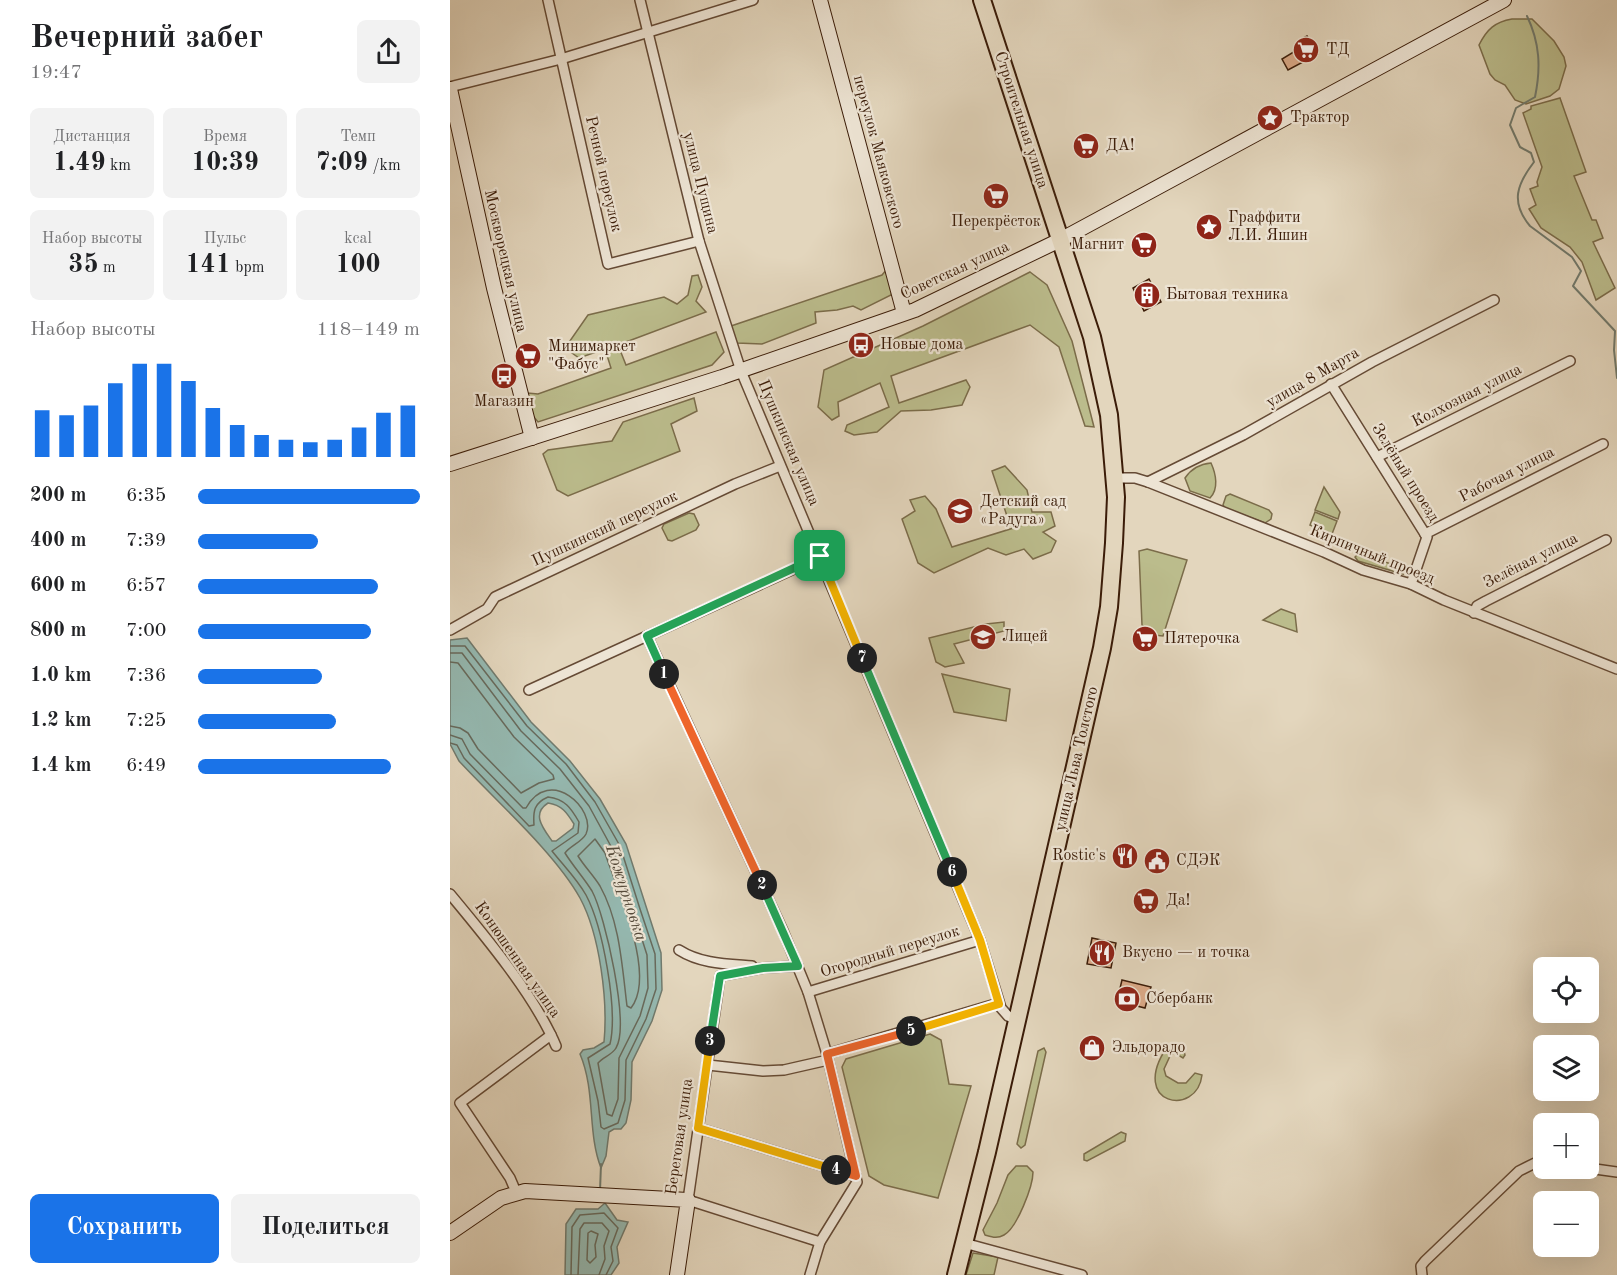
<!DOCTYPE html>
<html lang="ru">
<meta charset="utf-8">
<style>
body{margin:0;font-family:"Old Standard TT",serif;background:#f2f2f2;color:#202124;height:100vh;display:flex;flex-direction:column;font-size:22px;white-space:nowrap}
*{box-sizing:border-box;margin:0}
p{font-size:20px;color:#757577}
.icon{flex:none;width:33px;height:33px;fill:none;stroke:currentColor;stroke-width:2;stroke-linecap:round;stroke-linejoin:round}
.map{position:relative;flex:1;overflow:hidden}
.side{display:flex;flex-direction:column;background:#fff;width:450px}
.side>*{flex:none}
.fabs{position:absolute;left:1083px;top:957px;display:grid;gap:12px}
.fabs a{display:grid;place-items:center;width:66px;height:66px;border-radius:9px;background:#fff;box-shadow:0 6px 24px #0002;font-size:30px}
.pin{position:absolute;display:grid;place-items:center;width:51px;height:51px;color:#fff;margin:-26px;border-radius:12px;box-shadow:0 3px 9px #0006}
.km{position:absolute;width:30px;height:30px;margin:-15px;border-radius:50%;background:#222;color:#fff;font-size:16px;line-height:30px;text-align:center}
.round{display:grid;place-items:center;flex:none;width:63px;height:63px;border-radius:9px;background:#f2f2f2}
.head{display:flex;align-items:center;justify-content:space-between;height:102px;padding:0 30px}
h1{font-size:33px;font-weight:600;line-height:45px}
.stats{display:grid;grid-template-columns:repeat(3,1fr);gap:9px;height:102px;padding:6px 30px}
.stats div{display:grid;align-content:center;border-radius:9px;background:#f2f2f2;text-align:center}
.stats b{font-size:26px;font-weight:600}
.stats small{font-size:16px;font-weight:400}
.stats p{font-size:16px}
.chart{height:168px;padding:12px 30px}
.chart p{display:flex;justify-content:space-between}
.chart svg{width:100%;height:108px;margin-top:6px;stroke:#1a73e8;stroke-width:6}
.cta{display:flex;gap:12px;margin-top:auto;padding:12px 30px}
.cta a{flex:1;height:69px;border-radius:9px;background:#1a73e8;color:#fff;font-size:24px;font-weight:600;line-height:69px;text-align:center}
.cta a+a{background:#f2f2f2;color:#202124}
ul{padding:0 30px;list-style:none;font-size:20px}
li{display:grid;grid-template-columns:96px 72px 1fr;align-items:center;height:45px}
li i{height:15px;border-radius:8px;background:#1a73e8}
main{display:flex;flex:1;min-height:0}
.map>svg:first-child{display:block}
.green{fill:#bbbc8c;stroke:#7b6c4a;stroke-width:1.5}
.water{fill:#95b9b1;stroke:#717a6d;stroke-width:1.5;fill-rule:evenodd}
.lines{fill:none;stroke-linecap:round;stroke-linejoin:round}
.shore{stroke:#686a5c;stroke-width:1.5}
.stream{stroke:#717a6d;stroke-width:2}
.building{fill:#dcab89;stroke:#3b1c08;stroke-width:1.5}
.street-casing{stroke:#654a35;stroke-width:12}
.secondary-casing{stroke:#3b1c08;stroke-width:16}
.highway-casing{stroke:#3b1c08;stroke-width:20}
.street{stroke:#ede4d4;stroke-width:9}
.secondary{stroke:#ede4d4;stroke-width:14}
.highway{stroke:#e3d6bd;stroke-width:16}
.split-1-casing{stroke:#fff;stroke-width:12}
.split-2-casing{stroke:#fff;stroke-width:12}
.split-3-casing{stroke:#fff;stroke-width:12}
.split-4-casing{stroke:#fff;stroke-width:12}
.split-5-casing{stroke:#fff;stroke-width:12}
.split-6-casing{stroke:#fff;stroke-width:12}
.split-7-casing{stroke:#fff;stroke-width:12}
.split-8-casing{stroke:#fff;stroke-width:12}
.split-1{stroke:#22a559;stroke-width:8}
.split-2{stroke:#f0652b;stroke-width:8}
.split-3{stroke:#22a559;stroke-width:8}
.split-4{stroke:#f5b400;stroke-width:8}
.split-5{stroke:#f0652b;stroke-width:8}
.split-6{stroke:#f5b400;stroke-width:8}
.split-7{stroke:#22a559;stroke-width:8}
.split-8{stroke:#f5b400;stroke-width:8}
.labels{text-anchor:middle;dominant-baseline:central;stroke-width:4.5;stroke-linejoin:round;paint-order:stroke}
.poi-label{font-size:16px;fill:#3b1c08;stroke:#ede4d4;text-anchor:start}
.street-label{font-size:16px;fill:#3b1c08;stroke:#ede4d4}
.water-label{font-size:18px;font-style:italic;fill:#564b3b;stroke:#ede4d4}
</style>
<main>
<section class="side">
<div class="head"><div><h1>Вечерний забег</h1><p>19:47</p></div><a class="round"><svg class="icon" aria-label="share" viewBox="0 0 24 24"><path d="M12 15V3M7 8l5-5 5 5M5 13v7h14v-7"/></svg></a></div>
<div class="stats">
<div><p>Дистанция</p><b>1.49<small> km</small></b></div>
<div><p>Время</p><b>10:39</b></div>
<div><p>Темп</p><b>7:09<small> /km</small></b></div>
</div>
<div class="stats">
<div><p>Набор высоты</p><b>35<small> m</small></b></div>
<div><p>Пульс</p><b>141<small> bpm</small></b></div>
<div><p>kcal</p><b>100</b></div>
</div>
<div class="chart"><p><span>Набор высоты</span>118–149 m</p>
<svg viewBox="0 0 160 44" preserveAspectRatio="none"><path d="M5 44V25M15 44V27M25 44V23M35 44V14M45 44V6M55 44V6M65 44V13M75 44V24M85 44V31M95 44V35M105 44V37M115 44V38M125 44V37M135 44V32M145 44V26M155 44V23"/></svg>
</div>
<ul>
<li><b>200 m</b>6:35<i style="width:100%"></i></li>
<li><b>400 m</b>7:39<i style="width:54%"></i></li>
<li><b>600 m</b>6:57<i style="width:81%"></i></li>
<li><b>800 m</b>7:00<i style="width:78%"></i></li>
<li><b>1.0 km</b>7:36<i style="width:56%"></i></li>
<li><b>1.2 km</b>7:25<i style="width:62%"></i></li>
<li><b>1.4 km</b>6:49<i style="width:87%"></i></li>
</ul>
<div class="cta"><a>Сохранить</a><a>Поделиться</a></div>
</section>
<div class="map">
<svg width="1167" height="1275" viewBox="0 0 1167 1275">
<rect width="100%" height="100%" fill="#e3d6bd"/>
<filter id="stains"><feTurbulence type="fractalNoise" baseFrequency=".00333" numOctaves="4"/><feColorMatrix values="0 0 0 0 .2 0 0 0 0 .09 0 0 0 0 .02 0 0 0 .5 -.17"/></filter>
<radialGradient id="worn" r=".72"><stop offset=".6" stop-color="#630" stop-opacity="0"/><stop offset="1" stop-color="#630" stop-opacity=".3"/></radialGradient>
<g class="green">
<path d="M1062 19H1082L1104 41 1114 57 1116 66 1109 89 1100 96 1076 104 1065 100 1055 85 1045 80 1040 74 1029 45C1037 29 1045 22 1062 19Z"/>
<path d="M1110 98 1136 172 1124 176 1142 220H1146L1153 238 1143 242 1165 288 1146 300 1132 262 1120 247 1091 228 1079 209 1086 205 1080 189 1088 186 1087 182 1092 167 1073 113 1081 109V106Z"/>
<path d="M437 269 445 281 441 295 411 310 403 306 387 310 365 312 366 323 312 344 287 343 281 326 432 275Z"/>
<path d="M580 272 597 285 622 341 644 427 635 426 609 347 580 325 441 376 449 403 516 380 520 387 512 405 481 410 451 411 427 432 404 435 395 431 397 425 439 407 430 383 388 402 389 416 382 420 368 407 374 370 473 326Z"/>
<path d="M248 275 252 287 246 301 256 312 168 345 176 365 266 332 274 352 262 365 88 422 79 411 78 393 88 394 161 368 155 349 129 358 115 348 138 315 214 297 227 304 238 295 242 276Z"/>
<path d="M244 398 247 411 221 424 230 451 118 496 107 490 93 454 98 450 162 441 173 422Z"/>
<path d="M761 463C766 474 769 489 760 498L740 491 735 478C741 469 750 464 761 463Z"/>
<path d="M555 466 577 490 582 512H601L605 526 593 532 606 541 601 552 583 559 574 549 556 555 538 548 484 573 468 563 452 519 465 511 460 500 475 496 486 509 502 547 570 526 557 516 542 471Z"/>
<path d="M874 487 890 512 888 519 865 510Z"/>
<path d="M780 494 819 510 822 514 821 519 815 523 775 508 773 505 776 496Z"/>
<path d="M865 512 887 521 882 534 860 525Z"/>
<path d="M239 513 244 514 249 525 246 530 222 541 218 540 212 528 214 524Z"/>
<path d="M697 549 737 560 713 636 703 635 692 625 689 551Z"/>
<path d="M909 553 950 567 953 574 908 561 905 557Z"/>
<path d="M831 609 845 614 847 632 813 620Z"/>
<path d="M554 622V631L504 644 514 663 495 667 486 662 479 638 536 624Z"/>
<path d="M492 674 560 689 556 721 504 712Z"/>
<path d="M480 1034 491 1040 499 1084 521 1086 488 1198 434 1185 419 1176 392 1067 396 1059Z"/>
<path d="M725 1046 734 1051 735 1055 733 1058 725 1053 721 1054 714 1069 716 1076 728 1083H736L745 1073 752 1075C747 1118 678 1105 717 1047Z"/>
<path d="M594 1048 596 1052 575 1145 571 1148 567 1144 588 1051Z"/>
<path d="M671 1132 676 1134 675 1141 637 1161 634 1160V1154Z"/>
<path d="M566 1166H577L583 1172C583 1186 567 1228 554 1235 547 1239 542 1237 535 1235L533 1230 547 1203 558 1175Z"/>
<path d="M523 1253 548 1257 544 1275H516Z"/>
</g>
<g class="water">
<path d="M17 638 81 722 120 761 150 799 176 844 211 953 212 990 202 1021 182 1062 181 1100 176 1123 171 1129H164L159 1132 156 1156 151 1168C137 1132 146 1092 130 1054L133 1050 144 1048 154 1042C158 1001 150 935 130 898 105 853 45 800 9 761L0 744V640ZM98 803C112 805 117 813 124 824L123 828 106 841H102C93 828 81 814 98 803Z"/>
<path d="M155 1203 167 1220 178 1222 167 1247 169 1263 161 1275H115L116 1224 126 1209H148Z"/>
</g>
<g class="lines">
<g class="shore">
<path d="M0 646H15L77 726 116 764 145 802 170 846 190 909 205 954 206 989 196 1019 176 1060 175 1100 168 1123 154 1129 151 1127 148 1101 138 1058 160 1044C168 1010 153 927 136 895 127 879 113 865 102 851L128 833 129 822C121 808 115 799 98 797 84 803 83 811 84 825L79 826 14 758 7 745 0 743"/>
<path d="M0 653H12L71 731 110 769 139 806 163 850 183 911 197 955 198 988 190 1016 169 1058 168 1099 162 1116 157 1114 148 1063C153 1057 162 1055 166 1048 180 1025 155 915 142 891 134 878 123 866 115 853 120 846 132 842 136 834 147 810 100 765 76 808H73L20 754 12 739 0 735"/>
<path d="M0 662 8 663 64 737 103 775 104 779 89 783 71 793 28 749 18 733 10 728 0 726"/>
<path d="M145 839 155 853C167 890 207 975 181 1008L177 1006C172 966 170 922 150 886 144 876 134 866 128 856Z"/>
<path d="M141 1231 148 1234 145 1245 146 1257 140 1263 137 1260 138 1233Z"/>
<path d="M121 1275 122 1227 130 1215 154 1213 168 1228 161 1247 163 1261 156 1275"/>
<path d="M128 1275 130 1229 134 1223H152L159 1231 154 1246 155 1259 149 1275"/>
</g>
<g class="stream">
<path d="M1077 16C1090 43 1091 68 1085 97L1066 108 1060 125 1070 147 1081 153 1084 162C1067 184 1060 202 1080 226L1122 257 1131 271 1123 286 1165 331 1164 350 1167 378"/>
<path d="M150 1191 151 1164"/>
</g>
</g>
<g class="building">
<path d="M857 36 868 54 838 70 832 59 852 47 849 40Z"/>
<path d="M699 279 711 302 694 311 683 288Z"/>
<path d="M642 938 666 943 661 968 637 964Z"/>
<path d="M672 980 701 987 695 1008 667 1001Z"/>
</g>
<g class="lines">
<defs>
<g id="street">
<path d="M98 0 158 264 249 241"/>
<path d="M190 0 249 241 291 371 530 940 551 1008 558 1016 568 1020"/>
<path d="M0 87 111 59 303 0"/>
<path d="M881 384 977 537 961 584"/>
<path d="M927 457 1120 361"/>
<path d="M665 478H685L698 482 874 552 913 570 961 584 994 600 1167 669"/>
<path d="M698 482 793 435 922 362 1044 300"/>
<path d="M975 534 1153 444"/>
<path d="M1024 613 1027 606 1036 601 1156 540"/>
<path d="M0 630 37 609 45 597 285 484 330 466"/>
<path d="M197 636 333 931 358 992 377 1054 407 1182 370 1242 360 1275"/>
<path d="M79 690 370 557"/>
<path d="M0 894C35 936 85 996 106 1046"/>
<path d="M229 950C251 964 277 964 302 966"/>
<path d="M348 966 313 968 270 976 238 1200 370 1242"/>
<path d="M358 992 530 940"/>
<path d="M377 1054 549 1003"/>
<path d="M258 1065 313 1071 334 1070 378 1060"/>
<path d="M248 1128 406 1176"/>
<path d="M1138 1168 1167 1172"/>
<path d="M66 1192 60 1178 10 1103 101 1035"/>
<path d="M514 1243 632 1275"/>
<path d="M972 1275 971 1266 975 1261 1069 1171 1085 1163H1094"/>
</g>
<g id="secondary">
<path d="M370 0 454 313"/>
<path d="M0 89 44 288 82 438"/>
<path d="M0 464 272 377 465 310 612 239 1054 0"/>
<path d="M0 1233 51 1198 75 1191 238 1200 227 1275"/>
</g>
<path id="highway" d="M506 1275 537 1152 652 648 659 607 664 543 666 497 659 415 642 337 532 0"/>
</defs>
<use href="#street" class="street-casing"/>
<use href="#secondary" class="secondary-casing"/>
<use href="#highway" class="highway-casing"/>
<use href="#street" class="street"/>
<use href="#secondary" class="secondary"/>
<use href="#highway" class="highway"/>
</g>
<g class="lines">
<defs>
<path id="split-1" d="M214 674 197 636 370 556"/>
<path id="split-2" d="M214 674 312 885"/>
<path id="split-3" d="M260 1041 270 976 313 968 348 966 312 885"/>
<path id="split-4" d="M260 1041 248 1128 386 1170"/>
<path id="split-5" d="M386 1170 406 1176 377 1054 461 1031"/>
<path id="split-6" d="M461 1031 549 1004 530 940 502 872"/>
<path id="split-7" d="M412 658 502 872"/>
<path id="split-8" d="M370 556 412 658"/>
</defs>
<use href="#split-1" class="split-1-casing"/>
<use href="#split-2" class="split-2-casing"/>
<use href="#split-3" class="split-3-casing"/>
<use href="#split-4" class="split-4-casing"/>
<use href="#split-5" class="split-5-casing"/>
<use href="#split-6" class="split-6-casing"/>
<use href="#split-7" class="split-7-casing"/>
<use href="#split-8" class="split-8-casing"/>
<use href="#split-1" class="split-1"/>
<use href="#split-2" class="split-2"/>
<use href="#split-3" class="split-3"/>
<use href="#split-4" class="split-4"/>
<use href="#split-5" class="split-5"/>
<use href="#split-6" class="split-6"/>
<use href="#split-7" class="split-7"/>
<use href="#split-8" class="split-8"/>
</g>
<defs>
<symbol id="supermarket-disc" viewBox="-11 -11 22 22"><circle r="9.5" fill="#8f2418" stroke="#ede4d4"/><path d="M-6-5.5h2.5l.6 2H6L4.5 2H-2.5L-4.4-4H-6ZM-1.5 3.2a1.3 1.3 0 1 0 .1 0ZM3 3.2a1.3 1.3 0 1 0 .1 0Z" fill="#fff"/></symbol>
<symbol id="sight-disc" viewBox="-11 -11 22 22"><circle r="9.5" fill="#8f2418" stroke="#ede4d4"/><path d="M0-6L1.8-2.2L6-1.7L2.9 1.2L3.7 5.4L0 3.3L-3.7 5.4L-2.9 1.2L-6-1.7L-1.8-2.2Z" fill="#fff"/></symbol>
<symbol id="building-disc" viewBox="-11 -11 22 22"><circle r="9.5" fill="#8f2418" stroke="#ede4d4"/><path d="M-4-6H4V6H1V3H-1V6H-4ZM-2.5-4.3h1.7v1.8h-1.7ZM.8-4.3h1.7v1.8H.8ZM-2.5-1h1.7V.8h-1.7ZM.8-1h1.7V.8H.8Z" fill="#fff"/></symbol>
<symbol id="bus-disc" viewBox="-11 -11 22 22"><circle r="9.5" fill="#8f2418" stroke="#ede4d4"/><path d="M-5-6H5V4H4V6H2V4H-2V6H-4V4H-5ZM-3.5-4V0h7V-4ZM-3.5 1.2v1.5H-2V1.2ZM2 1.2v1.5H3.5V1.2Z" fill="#fff"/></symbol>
<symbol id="school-disc" viewBox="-11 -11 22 22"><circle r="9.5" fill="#8f2418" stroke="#ede4d4"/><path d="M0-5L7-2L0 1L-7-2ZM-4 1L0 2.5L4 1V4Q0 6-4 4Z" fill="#fff"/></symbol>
<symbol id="restaurant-disc" viewBox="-11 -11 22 22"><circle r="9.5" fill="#8f2418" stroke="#ede4d4"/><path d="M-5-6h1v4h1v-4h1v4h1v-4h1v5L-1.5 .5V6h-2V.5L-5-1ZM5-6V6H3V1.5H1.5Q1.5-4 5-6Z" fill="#fff"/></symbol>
<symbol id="civic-disc" viewBox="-11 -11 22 22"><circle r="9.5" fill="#8f2418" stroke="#ede4d4"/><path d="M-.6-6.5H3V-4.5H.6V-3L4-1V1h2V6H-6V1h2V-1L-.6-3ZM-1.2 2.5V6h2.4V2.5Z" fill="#fff"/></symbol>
<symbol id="bank-disc" viewBox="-11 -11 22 22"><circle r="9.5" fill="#8f2418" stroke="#ede4d4"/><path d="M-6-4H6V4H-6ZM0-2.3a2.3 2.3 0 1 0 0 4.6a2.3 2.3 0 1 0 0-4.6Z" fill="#fff"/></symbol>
<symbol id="shop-disc" viewBox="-11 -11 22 22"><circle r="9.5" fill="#8f2418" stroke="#ede4d4"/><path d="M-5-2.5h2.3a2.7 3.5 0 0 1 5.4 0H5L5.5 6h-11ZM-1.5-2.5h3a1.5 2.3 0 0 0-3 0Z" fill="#fff"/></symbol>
</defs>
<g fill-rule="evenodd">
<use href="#supermarket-disc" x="841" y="35" width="30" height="30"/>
<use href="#sight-disc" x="805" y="103" width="30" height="30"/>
<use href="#supermarket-disc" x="621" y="131" width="30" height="30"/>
<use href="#supermarket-disc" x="531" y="181" width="30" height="30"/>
<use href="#sight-disc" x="744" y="212" width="30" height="30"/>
<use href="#supermarket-disc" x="679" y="230" width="30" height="30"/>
<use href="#building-disc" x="682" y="280" width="30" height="30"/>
<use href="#bus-disc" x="396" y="330" width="30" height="30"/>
<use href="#supermarket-disc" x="63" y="341" width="30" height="30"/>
<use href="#bus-disc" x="39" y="361" width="30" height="30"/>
<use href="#school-disc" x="495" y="496" width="30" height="30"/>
<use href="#school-disc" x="518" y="622" width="30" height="30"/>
<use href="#supermarket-disc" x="680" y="624" width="30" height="30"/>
<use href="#restaurant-disc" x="660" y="841" width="30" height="30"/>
<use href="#civic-disc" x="692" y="846" width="30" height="30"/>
<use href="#supermarket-disc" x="681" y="886" width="30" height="30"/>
<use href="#restaurant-disc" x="637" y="938" width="30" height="30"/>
<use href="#bank-disc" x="662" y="984" width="30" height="30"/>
<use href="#shop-disc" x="627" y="1033" width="30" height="30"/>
</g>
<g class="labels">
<g class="poi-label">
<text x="876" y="50">ТД</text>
<text x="840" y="118">Трактор</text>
<text x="656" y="146">ДА!</text>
<text x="778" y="218">Граффити<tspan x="778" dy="18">Л.И. Яшин</tspan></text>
<text x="546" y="222" text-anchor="middle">Перекрёсток</text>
<text x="674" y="245" text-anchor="end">Магнит</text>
<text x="716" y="295">Бытовая техника</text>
<text x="430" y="345">Новые дома</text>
<text x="98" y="347">Минимаркет<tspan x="98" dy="18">"Фабус"</tspan></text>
<text x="54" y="402" text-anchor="middle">Магазин</text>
<text x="530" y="502">Детский сад<tspan x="530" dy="18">«Радуга»</tspan></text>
<text x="552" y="637">Лицей</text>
<text x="714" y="639">Пятерочка</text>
<text x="656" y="856" text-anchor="end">Rostic's</text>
<text x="726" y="861">СДЭК</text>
<text x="716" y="901">Да!</text>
<text x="672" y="953">Вкусно — и точка</text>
<text x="696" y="999">Сбербанк</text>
<text x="662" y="1048">Эльдорадо</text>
</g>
<g class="street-label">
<text transform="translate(571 120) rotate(72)">Строительная улица</text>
<text transform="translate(428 152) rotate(75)">переулок Маяковского</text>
<text transform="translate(153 174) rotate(77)">Речной переулок</text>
<text transform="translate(250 183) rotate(76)">улица Пущина</text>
<text transform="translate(55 261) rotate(77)">Москворецкая улица</text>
<text transform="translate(505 271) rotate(-25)">Советская улица</text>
<text transform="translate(863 378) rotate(-30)">улица 8 Марта</text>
<text transform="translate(1017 396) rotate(-27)">Колхозная улица</text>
<text transform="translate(338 443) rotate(67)">Пушкинская улица</text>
<text transform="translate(955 473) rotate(58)">Зелёный проезд</text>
<text transform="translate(1057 475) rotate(-27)">Рабочая улица</text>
<text transform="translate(155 529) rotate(-25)">Пушкинский переулок</text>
<text transform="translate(922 555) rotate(22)">Кирпичный проезд</text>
<text transform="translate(1081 561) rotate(-27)">Зелёная улица</text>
<text transform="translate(627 759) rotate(-77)">улица Льва Толстого</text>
<text transform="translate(440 952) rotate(-17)">Огородный переулок</text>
<text transform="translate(67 960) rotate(55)">Конюшенная улица</text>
<text transform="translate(230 1137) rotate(-82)">Береговая улица</text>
</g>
<g class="water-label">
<text transform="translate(176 893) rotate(72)">Кожурновка</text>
</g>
</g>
<rect width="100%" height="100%" filter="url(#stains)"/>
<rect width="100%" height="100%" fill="url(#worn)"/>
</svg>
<div class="fabs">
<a><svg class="icon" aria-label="locate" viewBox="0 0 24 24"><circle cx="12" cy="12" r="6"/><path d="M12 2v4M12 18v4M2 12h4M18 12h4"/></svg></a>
<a><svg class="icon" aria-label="layers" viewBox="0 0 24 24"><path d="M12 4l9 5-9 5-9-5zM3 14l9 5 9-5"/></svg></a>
<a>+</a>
<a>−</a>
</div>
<div class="pin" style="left:370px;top:556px;background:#1e9e55"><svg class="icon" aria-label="arrive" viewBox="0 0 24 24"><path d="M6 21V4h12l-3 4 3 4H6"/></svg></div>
<b class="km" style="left:214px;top:674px">1</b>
<b class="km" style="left:312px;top:885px">2</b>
<b class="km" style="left:260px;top:1041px">3</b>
<b class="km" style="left:386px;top:1170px">4</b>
<b class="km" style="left:461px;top:1031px">5</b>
<b class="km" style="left:502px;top:872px">6</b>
<b class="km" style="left:412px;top:658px">7</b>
</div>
</main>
